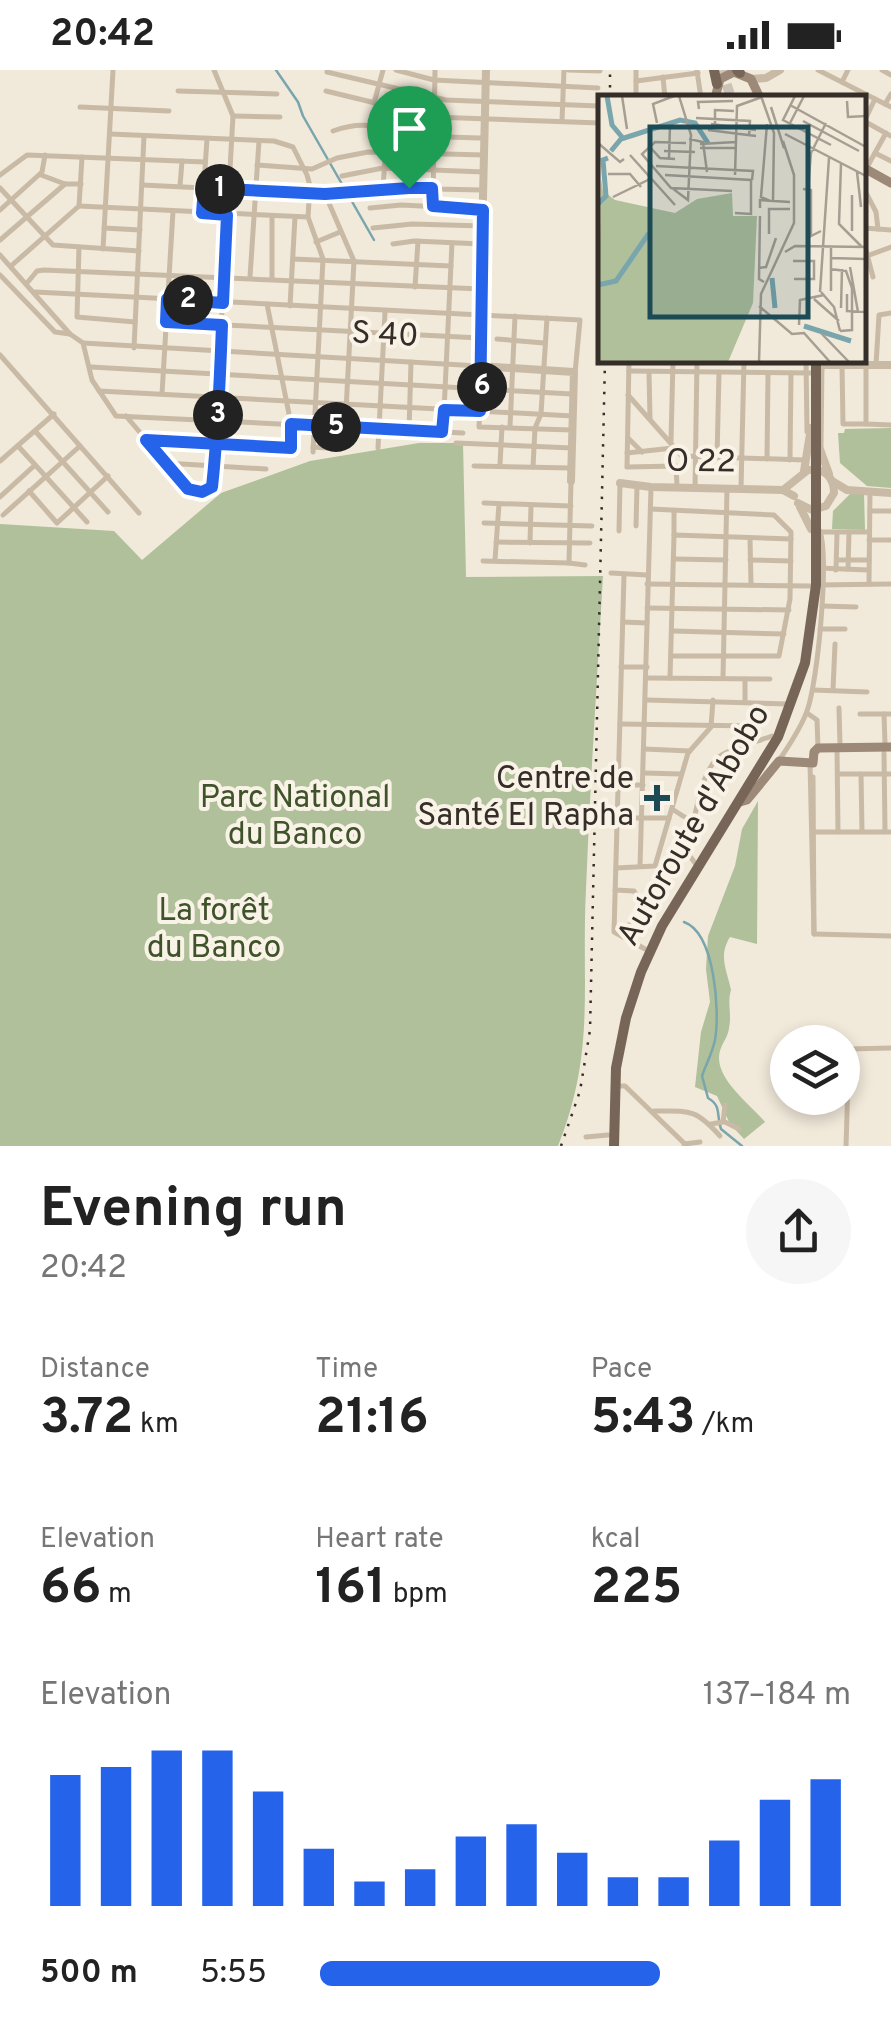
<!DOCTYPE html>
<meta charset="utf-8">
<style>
body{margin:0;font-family:Overpass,sans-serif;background:#f6f6f6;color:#222;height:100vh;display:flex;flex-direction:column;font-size:38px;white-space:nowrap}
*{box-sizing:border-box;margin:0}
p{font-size:32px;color:#767676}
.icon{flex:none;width:55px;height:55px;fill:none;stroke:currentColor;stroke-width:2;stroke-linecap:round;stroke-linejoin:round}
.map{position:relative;height:1076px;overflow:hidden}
.side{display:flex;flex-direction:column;background:#fff;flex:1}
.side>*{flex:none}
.fabs{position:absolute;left:770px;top:955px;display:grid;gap:20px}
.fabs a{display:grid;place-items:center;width:90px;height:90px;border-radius:50%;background:#fff;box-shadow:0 5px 15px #0003;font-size:50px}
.pin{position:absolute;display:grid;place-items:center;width:85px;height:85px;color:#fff;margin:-102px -42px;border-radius:50% 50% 50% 0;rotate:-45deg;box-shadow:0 0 10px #0007}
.pin .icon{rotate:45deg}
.km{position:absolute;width:50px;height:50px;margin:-25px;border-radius:50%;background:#222;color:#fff;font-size:28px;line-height:50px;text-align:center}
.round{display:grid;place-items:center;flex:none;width:105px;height:105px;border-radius:52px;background:#f6f6f6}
.headline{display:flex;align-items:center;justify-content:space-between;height:170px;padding:0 40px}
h1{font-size:55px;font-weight:700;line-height:75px}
.stats{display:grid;grid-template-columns:repeat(3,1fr);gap:15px;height:170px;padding:10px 40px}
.stats div{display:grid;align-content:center}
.stats b{font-size:50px;font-weight:700}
.stats small{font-size:28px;font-weight:400}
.stats p{font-size:28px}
.chart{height:280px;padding:20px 40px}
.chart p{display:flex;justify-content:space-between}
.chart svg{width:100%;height:180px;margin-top:10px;stroke:#2563eb;stroke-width:6}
ul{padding:0 40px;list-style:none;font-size:32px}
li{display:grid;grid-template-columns:160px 120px 1fr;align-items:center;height:75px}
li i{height:25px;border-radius:12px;background:#2563eb}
.status{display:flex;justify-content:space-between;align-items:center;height:70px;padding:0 50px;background:#fff;direction:ltr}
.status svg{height:28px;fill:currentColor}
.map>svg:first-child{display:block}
.green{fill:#afc09a}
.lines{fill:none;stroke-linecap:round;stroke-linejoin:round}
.stream{stroke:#79a5ad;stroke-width:2.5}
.primary-tunnel{stroke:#cbc3b6;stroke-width:10;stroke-dasharray:10 5;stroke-linecap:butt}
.minor{stroke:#c9baa6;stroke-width:5}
.tertiary{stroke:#c9baa6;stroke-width:8}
.secondary{stroke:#9c8977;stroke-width:9}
.primary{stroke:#776658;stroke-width:10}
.rail{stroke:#352d27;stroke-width:2.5;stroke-dasharray:2.5 8;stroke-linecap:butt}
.route-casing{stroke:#fff;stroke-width:20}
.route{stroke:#2563eb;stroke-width:12}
.poi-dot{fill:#1d4b55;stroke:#f9f2e6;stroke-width:4}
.labels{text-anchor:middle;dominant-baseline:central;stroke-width:8;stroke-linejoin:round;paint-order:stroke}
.street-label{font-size:32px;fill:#352d27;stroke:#f9f2e6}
.poi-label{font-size:32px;fill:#352d27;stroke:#f9f2e6;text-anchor:end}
.park-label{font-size:32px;fill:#3f532b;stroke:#f9f2e6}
.inset-river{fill:none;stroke:#79a5ad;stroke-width:5}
.inset-road{fill:none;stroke:#a69e92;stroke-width:2.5}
.view{fill:#1d4b55;fill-opacity:0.15;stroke:#1d4b55;stroke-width:5}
.inset-edge{fill:none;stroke:#352d27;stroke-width:5}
</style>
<div class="status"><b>20:42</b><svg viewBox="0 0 49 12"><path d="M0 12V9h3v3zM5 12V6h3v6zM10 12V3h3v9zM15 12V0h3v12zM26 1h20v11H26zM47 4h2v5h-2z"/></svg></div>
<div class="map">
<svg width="891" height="1076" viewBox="0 0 891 1076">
<rect width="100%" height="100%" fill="#f1e9da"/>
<g class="green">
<path d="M891 358V418L867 416 840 393 838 363H844L845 359Z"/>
<path d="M419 373H463L466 507 603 506C597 610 590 715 586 819 581 917 596 981 558 1076H0V454L114 461 142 490 221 423 310 391Z"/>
<path d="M850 424H864L865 460 832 459 833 441Z"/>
<path d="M758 731 757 874 730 867C718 886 727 900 731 920 727 933 732 944 729 958 728 969 719 975 719 988 719 1012 751 1035 765 1052L744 1069 730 1054 717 1026 695 1017 701 962 710 932 706 899 708 866 735 796 742 759Z"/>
</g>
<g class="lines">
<g class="stream">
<path d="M276 0 298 32 303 46 374 170"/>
<path d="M684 852C715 863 720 941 715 970 712 984 706 994 702 1006L708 1028C722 1036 716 1045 721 1059L742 1076"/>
</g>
<path class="primary-tunnel" d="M722 0 731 28"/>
<g class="minor">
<path d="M396 0 434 10 598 18"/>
<path d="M568 0 600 1"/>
<path d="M818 0 891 37"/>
<path d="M882 0 891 5"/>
<path d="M697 1 701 28"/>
<path d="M327 2 446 30 599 36"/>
<path d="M663 7 665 28"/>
<path d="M636 11 698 3"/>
<path d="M842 12 848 0"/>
<path d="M178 21 277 24"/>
<path d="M326 21 433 47 600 53"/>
<path d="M636 28V0"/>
<path d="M374 33 383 0"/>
<path d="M885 34 891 24"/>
<path d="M80 37 169 41"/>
<path d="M233 46 280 47"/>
<path d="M562 51 564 0"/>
<path d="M864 51 891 66"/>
<path d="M864 52 875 29"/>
<path d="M333 61C367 49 380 59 412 64 436 68 461 67 485 68"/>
<path d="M110 64 274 71 293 77 307 105 310 116 308 147 323 189 313 382"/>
<path d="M875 83 891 91"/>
<path d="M257 95 312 99 337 88 368 82 484 85"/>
<path d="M866 99 886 63"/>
<path d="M0 105 27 85 205 92"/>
<path d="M41 105 65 114H81"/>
<path d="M342 106 383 98 484 102"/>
<path d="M142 115 325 124 383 118 483 120"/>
<path d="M180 116 182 91"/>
<path d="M0 118 53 175 139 181"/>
<path d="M383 118 387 58"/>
<path d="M864 119 876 142 878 159"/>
<path d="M325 124 354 191 344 377"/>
<path d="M79 136 308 147"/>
<path d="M433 136 435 0"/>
<path d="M370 138 401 135 483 139"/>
<path d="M0 140 42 102 45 85"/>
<path d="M202 143 207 69"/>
<path d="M272 146V208"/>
<path d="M104 158 140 160"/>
<path d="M373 158 412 154 483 156"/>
<path d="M864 158 891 160"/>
<path d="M0 170 65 114"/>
<path d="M316 172 340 162"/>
<path d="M864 173 873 207"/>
<path d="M393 174 414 171 482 174"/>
<path d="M79 177 77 247 135 252"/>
<path d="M103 179 113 0"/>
<path d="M0 185 70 264"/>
<path d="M864 187 891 177"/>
<path d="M293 189 451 196"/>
<path d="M11 196 79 136 82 87"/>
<path d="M0 205 55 262 70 264 83 273 92 310 116 346 463 363"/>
<path d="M250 207 259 71"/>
<path d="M27 213 37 201 44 200 481 219"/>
<path d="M415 217 418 171"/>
<path d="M35 222 580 250 575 303"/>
<path d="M290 236 295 147"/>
<path d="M166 252 480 268"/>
<path d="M497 269 544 273"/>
<path d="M83 273 479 296"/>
<path d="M134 278 144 66"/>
<path d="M0 285 139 443"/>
<path d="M629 290 627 397 676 396 677 416"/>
<path d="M806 290 807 362"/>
<path d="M842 295 843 354H866V295"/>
<path d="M876 295 879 245 891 243"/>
<path d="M482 296 479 357 572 360"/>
<path d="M91 297 572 324"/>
<path d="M629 301 812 303"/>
<path d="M649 302 650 349"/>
<path d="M99 321 573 346"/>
<path d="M162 324 173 141"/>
<path d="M628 325 682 386 805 390"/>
<path d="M126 346 188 419 203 422 212 417 233 46 214 0"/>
<path d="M866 354 891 355"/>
<path d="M510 357 515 246"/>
<path d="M35 361 108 442"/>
<path d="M409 361 411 292"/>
<path d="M443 362 452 173"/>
<path d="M628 368 642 382"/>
<path d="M146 370 292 377 291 354 267 234"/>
<path d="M671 371 673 290"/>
<path d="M456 373 572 378"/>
<path d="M18 376 87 452"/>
<path d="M313 377 340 379"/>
<path d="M821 377 822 290"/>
<path d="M378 378 385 242"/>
<path d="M627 383 673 378"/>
<path d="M717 388 719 302"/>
<path d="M767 389 768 303"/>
<path d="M790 390 791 303"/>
<path d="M0 391 54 344"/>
<path d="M166 393 266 399"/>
<path d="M500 394 502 357"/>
<path d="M474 396 571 398"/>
<path d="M533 397 535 358 541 344 547 248"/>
<path d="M695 419 697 290"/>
<path d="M741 419 744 290"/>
<path d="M29 421 57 453 108 406"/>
<path d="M0 427 35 395"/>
<path d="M484 433 571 436"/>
<path d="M651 439 774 445 791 462 790 529 779 586H671"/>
<path d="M870 441H891"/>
<path d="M3 445 80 376"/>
<path d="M484 453 592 456"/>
<path d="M636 456 637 416"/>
<path d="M619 461 620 413"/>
<path d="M822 462H869"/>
<path d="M674 465V441"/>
<path d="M750 468 751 515"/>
<path d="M869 470H891"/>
<path d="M496 472 590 473"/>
<path d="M530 473 531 436"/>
<path d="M675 489 726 490"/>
<path d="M495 490 499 434"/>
<path d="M750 490 791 491"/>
<path d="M837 490H869"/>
<path d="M483 491 569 493 571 411"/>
<path d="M569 493 585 495"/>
<path d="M819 498 868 500"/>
<path d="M848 499 849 462"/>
<path d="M836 500 837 463"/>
<path d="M611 503 647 505"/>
<path d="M624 505 614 862 645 879"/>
<path d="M647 514 811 516"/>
<path d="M869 514 870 421"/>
<path d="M819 515 891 514"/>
<path d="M822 536 856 537"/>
<path d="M647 538 789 540"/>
<path d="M623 552 647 553"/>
<path d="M820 559H845"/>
<path d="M673 561 784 564"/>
<path d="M621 597H647"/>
<path d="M647 608 770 609"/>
<path d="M670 608 674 465 791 469"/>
<path d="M723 608 727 419"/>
<path d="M813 620 867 622"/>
<path d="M833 620 835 574"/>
<path d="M646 630 787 634"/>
<path d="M745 631V609"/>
<path d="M839 638 840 675"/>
<path d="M807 643 817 650 818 678"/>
<path d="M860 644H891"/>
<path d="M884 644 885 674"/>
<path d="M620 654 752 656"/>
<path d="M837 678 838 762"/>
<path d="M644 679 690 681"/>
<path d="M884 683 885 762"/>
<path d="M780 689C790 674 801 658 807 641 818 611 829 490 820 461"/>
<path d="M810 693 814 864"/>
<path d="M644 703 681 704"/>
<path d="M839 704H891"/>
<path d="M861 704 862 761"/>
<path d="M813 707 814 864"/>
<path d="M617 715H643"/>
<path d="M672 739 694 753"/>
<path d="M617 748H669"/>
<path d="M814 762H891"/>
<path d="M695 793 689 785C692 761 699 701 720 686 734 677 756 672 772 666"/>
<path d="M640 796 651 417"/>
<path d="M616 798 655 796 688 683 711 657 713 630"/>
<path d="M615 820 634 821 640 831"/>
<path d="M814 864 891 866"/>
<path d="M622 865 629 855"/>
<path d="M614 1016H625L687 1076"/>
<path d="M654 1041C689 1041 695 1038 720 1066"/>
<path d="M723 1051 739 1059"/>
<path d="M711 1054 723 1052 725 1035"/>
<path d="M586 1067 608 1065"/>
<path d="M684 1074 700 1072"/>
<path d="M846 1076 849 979 891 978"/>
</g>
<g class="tertiary">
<path d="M486 0 479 296 574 302 571 411"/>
<path d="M751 9 766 8 780 0"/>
<path d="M817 304 822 295H891"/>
<path d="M818 374 829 404"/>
<path d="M804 401 811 358"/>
<path d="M832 411 847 420 891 423"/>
<path d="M620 413 651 417 783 420 794 426"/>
<path d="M783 420 808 400C824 398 834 406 834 423L826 436 812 440 798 433"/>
<path d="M800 437 811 459"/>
</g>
<g class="secondary">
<path d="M715 28 720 9 734 2 751 9 760 28"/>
<path d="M864 98 891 113"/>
<path d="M740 732 747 730 779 691 813 693 814 682 818 678 891 677"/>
</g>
<g class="primary">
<path d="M714 0 717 14"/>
<path d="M737 0 740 3"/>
<path d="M614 1076 616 998 626 948 641 902 662 856 778 667 805 593 816 515V290"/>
</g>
<g class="rail">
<path d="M610 28V0"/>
<path d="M561 1076 580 1021 590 960 605 290"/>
</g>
</g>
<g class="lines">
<defs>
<path id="route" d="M409 118 325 124 204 118 202 143 227 145 223 233 167 229 166 252 222 255C220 309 218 363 212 417L202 422 188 419 146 370 291 378V354L442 362 444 340 480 341 483 140 433 136 432 118H409"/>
</defs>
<use href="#route" class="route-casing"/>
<use href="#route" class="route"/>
</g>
<path class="poi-dot" d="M652 713h10v10h10v10h-10v10h-10v-10h-10v-10h10z"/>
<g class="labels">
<g class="street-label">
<text transform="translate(385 266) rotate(3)">S 40</text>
<text transform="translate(701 393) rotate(1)">O 22</text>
<text transform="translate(695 756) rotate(-60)">Autoroute d'Abobo</text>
</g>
<g class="poi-label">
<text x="634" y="710">Centre de<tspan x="634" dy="37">Santé El Rapha</tspan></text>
</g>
<g class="park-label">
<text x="295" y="729">Parc National<tspan x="295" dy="37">du Banco</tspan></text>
<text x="214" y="842">La forêt<tspan x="214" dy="37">du Banco</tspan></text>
</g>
</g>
<g transform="translate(598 25)">
<rect width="268" height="268" fill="#f1e9da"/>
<path d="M3 84 5 96 17 105 77 118 99 104 134 98 135 121H159L155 208 130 267H0Z" fill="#afc09a"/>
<path class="inset-river" d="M9 1 14 30 24 42M13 56 23 44 82 25 97 28 110 48M0 109 8 101 5 65 10 63M174 183 177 213M0 190 18 186 51 138M206 231 253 246"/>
<path class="inset-road" d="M24 1 29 34M163 1 176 38 175 106M197 1 185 25 233 50M249 6 250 22 268 21M192 10 268 52M173 12 186 53M101 14 100 7 135 6M98 23 152 26 151 41M205 26 261 56M59 28 55 9 76 1M113 29 158 35M169 29 163 102 172 106M117 30V15L136 16M190 32 206 1M110 35 158 41M187 39 268 81M91 44 105 47 109 77M0 48 22 67 26 64M88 48 57 47 44 59 73 93 134 96M102 49 138 47M51 51 62 63 77 64M102 53H138M66 56 97 57M32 60 77 110M71 63 72 30M243 69 241 129 264 152M58 71 155 76 154 85M259 77 263 112M10 79H32L43 92M67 80 153 85V119L137 118M137 80 139 11 164 2M74 93 90 105 93 40 81 1M205 94 213 95V141L223 136M210 94 213 58 228 28M15 102 52 84M162 113V105L192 107M162 121 161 184 166 187M254 136V100M171 139V114H192M187 157 197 151 268 152M268 159V209M233 163 268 164M195 166H216V184H196M252 172 260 217M161 173 168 172 178 143M232 174 248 176 254 193V235L242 236M233 196V151M222 197 231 63M223 197 236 212 242 236M249 199V216L268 217M216 204 241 226M161 211 194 239 206 238 232 267M243 213 244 174M201 230 202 205 226 200M223 238 251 267M161 267 163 199 196 128V80L185 46"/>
<path class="view" d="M52 32H210V222H52Z"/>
<rect width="268" height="268" class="inset-edge"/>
</g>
</svg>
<div class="fabs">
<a><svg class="icon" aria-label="layers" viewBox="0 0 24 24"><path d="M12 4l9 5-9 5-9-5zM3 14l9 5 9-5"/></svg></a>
</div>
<div class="pin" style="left:409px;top:118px;background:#1e9e55"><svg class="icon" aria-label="arrive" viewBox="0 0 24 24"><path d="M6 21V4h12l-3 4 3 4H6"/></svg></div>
<b class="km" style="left:220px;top:119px">1</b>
<b class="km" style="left:188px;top:230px">2</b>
<b class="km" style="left:218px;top:345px">3</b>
<b class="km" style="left:336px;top:357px">5</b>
<b class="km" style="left:482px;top:317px">6</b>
</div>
<section class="side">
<div class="headline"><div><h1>Evening run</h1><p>20:42</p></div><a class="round"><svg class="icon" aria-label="share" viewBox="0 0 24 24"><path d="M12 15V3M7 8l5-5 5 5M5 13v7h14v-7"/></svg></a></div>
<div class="stats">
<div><p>Distance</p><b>3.72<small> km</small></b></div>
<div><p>Time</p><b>21:16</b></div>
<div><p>Pace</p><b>5:43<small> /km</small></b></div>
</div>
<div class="stats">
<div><p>Elevation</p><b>66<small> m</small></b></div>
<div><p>Heart rate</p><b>161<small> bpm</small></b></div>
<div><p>kcal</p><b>225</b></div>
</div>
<div class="chart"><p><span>Elevation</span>137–184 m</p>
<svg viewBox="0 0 160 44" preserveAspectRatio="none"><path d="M5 44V12M15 44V10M25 44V6M35 44V6M45 44V16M55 44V30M65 44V38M75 44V35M85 44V27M95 44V24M105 44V31M115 44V37M125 44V37M135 44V28M145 44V18M155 44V13"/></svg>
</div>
<ul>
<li><b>500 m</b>5:55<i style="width:64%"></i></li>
</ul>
</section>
